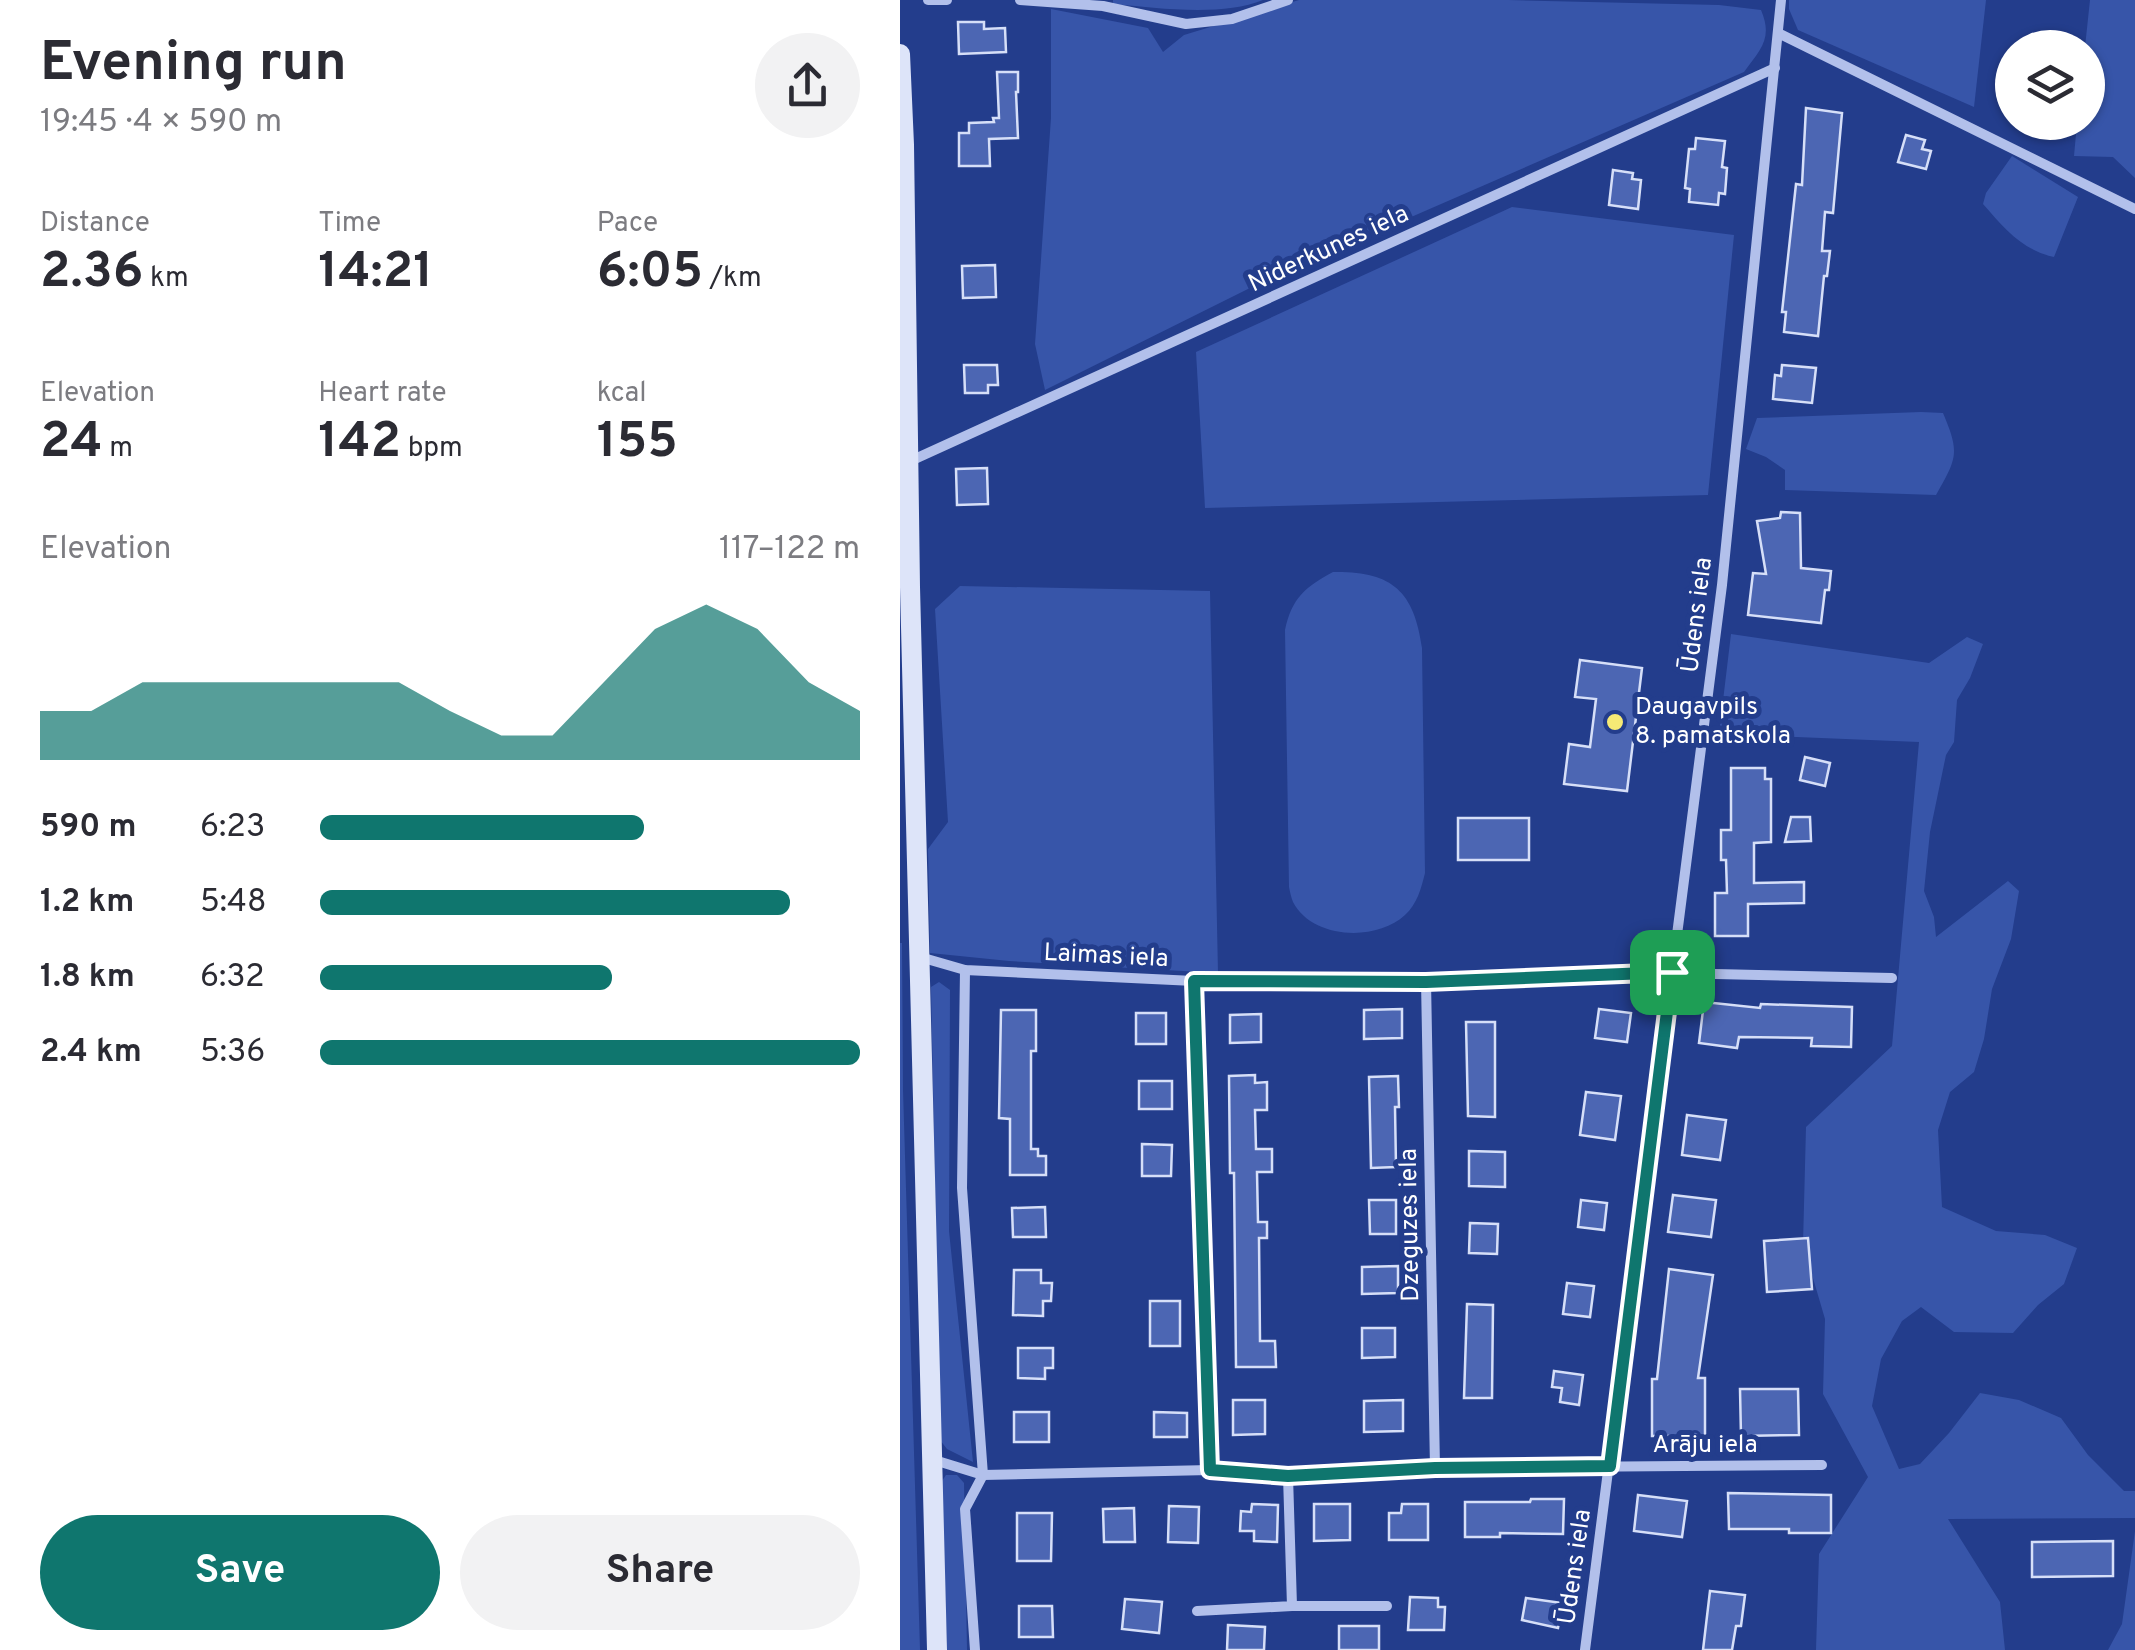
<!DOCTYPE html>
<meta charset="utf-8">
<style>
body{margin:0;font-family:Overpass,sans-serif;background:#f2f2f3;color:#2b2b33;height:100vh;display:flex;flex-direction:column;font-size:38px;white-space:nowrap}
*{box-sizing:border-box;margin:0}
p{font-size:32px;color:#7c7c81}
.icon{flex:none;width:55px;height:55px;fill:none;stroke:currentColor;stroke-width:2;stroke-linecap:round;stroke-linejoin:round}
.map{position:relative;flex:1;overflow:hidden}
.side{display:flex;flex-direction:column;background:#fff;width:900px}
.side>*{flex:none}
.buttons{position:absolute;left:1095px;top:30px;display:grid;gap:20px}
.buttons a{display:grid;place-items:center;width:110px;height:110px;border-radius:50%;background:#fff;box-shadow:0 2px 8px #0004;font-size:50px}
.pin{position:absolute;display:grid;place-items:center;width:85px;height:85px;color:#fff;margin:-42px;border-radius:20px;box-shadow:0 5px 15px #0006}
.round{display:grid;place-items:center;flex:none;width:105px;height:105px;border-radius:52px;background:#f2f2f3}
.head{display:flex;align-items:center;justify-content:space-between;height:170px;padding:0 40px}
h1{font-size:55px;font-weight:700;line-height:75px}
.metrics{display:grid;grid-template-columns:repeat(3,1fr);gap:15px;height:170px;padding:10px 40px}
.metrics div{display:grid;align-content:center}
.metrics b{font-size:50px;font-weight:700}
.metrics small{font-size:28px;font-weight:400}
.metrics p{font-size:28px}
.chart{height:280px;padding:20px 40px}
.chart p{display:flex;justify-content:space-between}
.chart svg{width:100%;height:180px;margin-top:10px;fill:#0f766e;opacity:.7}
.cta{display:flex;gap:20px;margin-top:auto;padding:20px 40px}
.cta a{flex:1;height:115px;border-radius:60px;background:#0f766e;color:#fff;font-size:40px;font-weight:700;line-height:115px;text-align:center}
.cta a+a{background:#f2f2f3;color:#2b2b33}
ul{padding:0 40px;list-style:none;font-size:32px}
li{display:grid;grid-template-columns:160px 120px 1fr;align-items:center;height:75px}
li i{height:25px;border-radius:12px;background:#0f766e}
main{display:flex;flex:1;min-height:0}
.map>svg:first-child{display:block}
.green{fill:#3755a9}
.building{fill:#4c66b3;stroke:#d6dff8;stroke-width:2.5}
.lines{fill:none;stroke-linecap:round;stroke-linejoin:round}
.minor{stroke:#b2c0eb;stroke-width:10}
.secondary{stroke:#dde4f9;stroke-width:20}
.route-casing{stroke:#fff;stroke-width:20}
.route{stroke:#0f766e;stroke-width:12}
.poi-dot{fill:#f6e975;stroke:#233d8c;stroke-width:4}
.labels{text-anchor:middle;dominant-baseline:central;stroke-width:10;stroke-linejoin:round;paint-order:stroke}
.street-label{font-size:25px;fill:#fff;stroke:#233d8c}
.poi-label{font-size:25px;fill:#fff;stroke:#233d8c;text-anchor:start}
</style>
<main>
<section class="side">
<div class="head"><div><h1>Evening run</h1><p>19:45 · 4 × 590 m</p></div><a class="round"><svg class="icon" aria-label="share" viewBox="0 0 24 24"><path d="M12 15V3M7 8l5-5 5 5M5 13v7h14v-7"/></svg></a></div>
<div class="metrics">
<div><p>Distance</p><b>2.36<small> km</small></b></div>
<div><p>Time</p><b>14:21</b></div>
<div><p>Pace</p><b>6:05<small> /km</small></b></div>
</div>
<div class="metrics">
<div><p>Elevation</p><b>24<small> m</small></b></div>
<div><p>Heart rate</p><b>142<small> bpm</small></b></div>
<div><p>kcal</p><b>155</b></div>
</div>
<div class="chart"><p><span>Elevation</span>117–122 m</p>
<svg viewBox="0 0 160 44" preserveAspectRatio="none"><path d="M0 44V32L10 32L20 25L30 25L40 25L50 25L60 25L70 25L80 32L90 38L100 38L110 25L120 12L130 6L140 12L150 25L160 32V44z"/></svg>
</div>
<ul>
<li><b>590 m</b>6:23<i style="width:60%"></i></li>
<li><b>1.2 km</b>5:48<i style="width:87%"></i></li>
<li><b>1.8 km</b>6:32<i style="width:54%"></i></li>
<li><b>2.4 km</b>5:36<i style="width:100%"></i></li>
</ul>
<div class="cta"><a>Save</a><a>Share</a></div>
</section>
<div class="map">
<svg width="1235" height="1650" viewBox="0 0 1235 1650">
<rect width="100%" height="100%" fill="#233d8c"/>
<g class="green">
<path d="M213 0H363C322 17 257 8 213 4Z"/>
<path d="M399 0H608L819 5 861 10C873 38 861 49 844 72L362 282 145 390 135 344 151 118V9L248 28 263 52 284 35Z"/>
<path d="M889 0H1086L1074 107 898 30 889 9Z"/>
<path d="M1190 0H1235V195V178L1213 157 1174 156 1177 123 1188 122V48L1185 47Z"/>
<path d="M1112 156 1178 197 1154 257C1122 250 1105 229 1083 204L1086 193Z"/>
<path d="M612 207 834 235 808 495 305 508 296 352Z"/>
<path d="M1021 412 1043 413C1060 453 1057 458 1036 495L885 490V470L866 457 846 449 857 418Z"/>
<path d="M433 572C491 571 514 590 522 648L525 873C521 889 517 904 505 915 476 942 412 939 393 902 391 897 390 892 389 887L385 630C392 598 405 587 433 572Z"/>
<path d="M60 586 310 591 318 973 109 961 30 953 28 849 48 822 35 609Z"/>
<path d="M831 634 1029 663 1067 637 1083 644 1070 678 1057 700 1054 742 1046 755 1030 832 1024 891 1034 917 1036 937 1108 881 1119 891 1111 939 1092 989 1084 1039 1074 1072 1050 1092 1038 1130 1042 1207 1096 1231 1145 1235 1177 1248 1164 1284 1138 1305 1113 1333 1054 1332 1021 1307 1002 1321 981 1359 972 1406 999 1469 1020 1464 1049 1433 1080 1393 1119 1400 1161 1418 1188 1455 1224 1491H1235V1518L1048 1519 1100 1602 1105 1650H916L919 1554 968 1477 923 1394 925 1319 903 1244 906 1127 992 1046 1019 742 819 734Z"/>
<path d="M0 943H2L3 1090 20 1650H0Z"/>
<path d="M39 982 50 990 49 1231 73 1462 47 1449 40 1440 31 987Z"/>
<path d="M46 1475H57L64 1483 67 1650H47L42 1499V1481Z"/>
<path d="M1235 1531V1650H1208L1222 1624Z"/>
</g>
<g class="building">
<path d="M58 22H84V29L105 28 106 52 59 54Z"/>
<path d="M97 72H118V92H116L118 138 89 139 90 166H59V133H69V123L94 122 93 118H99Z"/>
<path d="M906 108 942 113 933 213 925 212 922 251H930L927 276H924L918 336 884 332 886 312H882L896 184 902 185Z"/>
<path d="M1006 135 1025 140 1022 149 1031 151 1026 169 998 162Z"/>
<path d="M796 138 825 141 822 167 827 168 825 194 819 193 818 205 789 202 790 189 785 188 789 149H795Z"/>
<path d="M713 170 733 173 732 179 741 180 738 209 709 205Z"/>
<path d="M95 265 96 297 63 298 62 266Z"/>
<path d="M64 365H97L98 385H88V393H65Z"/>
<path d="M882 365 916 368 912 403 873 399 875 375 881 376Z"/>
<path d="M87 468 88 504 57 505 56 469Z"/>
<path d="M881 512 900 513 901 568 931 571 929 590H925L921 623 848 615 853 573 866 574 857 521 880 518Z"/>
<path d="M680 660 742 668 727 791 664 784 669 744 690 747 696 699 675 697Z"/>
<path d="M905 757 930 763 925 786 900 780Z"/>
<path d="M831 768H865V779H871V842L854 843V883L904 882V903L848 904V936H815V893H827L826 860H821V830H831Z"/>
<path d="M891 817H910L911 841 885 842Z"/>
<rect x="558" y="818" width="71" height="42"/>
<path d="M804 1002 860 1008 861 1004 952 1007 951 1047 911 1046 912 1038 839 1037 837 1048 799 1043Z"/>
<path d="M502 1009V1038L464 1039V1010Z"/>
<path d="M699 1009 731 1013 727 1042 695 1038Z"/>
<path d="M101 1010H136V1051H131V1149H138V1156H146V1175H110V1119L99 1118Z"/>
<rect x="236" y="1013" width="30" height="31"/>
<path d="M361 1014V1042L330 1043V1015Z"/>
<path d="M566 1022H595V1117L568 1116Z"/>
<path d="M355 1075V1083L367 1082V1110H355L356 1149H372V1172H357L358 1222H367V1238H359L360 1341H375L376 1367H336L334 1173H330L329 1076Z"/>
<path d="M498 1076 499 1107H495L496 1167 471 1168 469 1077Z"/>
<rect x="239" y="1081" width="33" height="28"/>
<path d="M686 1092 721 1096 715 1140 680 1135Z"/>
<path d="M787 1115 826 1120 820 1160 782 1155Z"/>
<path d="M242 1144 272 1145 271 1176H242Z"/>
<path d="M569 1151 605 1152V1187L569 1186Z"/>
<path d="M773 1195 816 1200 811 1237 768 1232Z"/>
<path d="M469 1200H496V1234H470Z"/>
<path d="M681 1200 707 1203 704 1230 678 1227Z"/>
<path d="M145 1207 146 1237H113L112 1208Z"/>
<path d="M570 1223 598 1224 597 1254 569 1253Z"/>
<path d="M908 1238 912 1289 867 1292 864 1241Z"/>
<path d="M498 1266V1293L462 1294V1267Z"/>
<path d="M769 1269 813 1275 798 1378H805V1436H752V1379H757Z"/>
<path d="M114 1270H141V1283H152L151 1301H143V1316L113 1315Z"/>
<path d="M667 1283 694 1286 690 1317 663 1314Z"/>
<rect x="250" y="1301" width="30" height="45"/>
<path d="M567 1304 593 1305 592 1398H564Z"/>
<path d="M462 1328H495V1357L462 1358Z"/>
<path d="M118 1348H153V1368H145V1379L118 1378Z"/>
<path d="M654 1371 683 1375 679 1405 660 1402 662 1388 652 1387Z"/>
<path d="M840 1389H898L899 1435 841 1436Z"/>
<path d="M333 1400H365V1434L333 1435Z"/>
<path d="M503 1400V1431L464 1432V1401Z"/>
<rect x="114" y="1412" width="35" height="30"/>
<path d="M254 1412 287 1413V1437H254Z"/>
<path d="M828 1493 931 1495V1533H889V1529H829Z"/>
<path d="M738 1495 787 1501 782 1537 734 1531Z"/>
<path d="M631 1499H664L663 1534 600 1533V1537H565V1502H630Z"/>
<path d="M352 1504 378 1505 377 1542 354 1541V1531H340L341 1511 351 1512Z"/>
<path d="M414 1504H450V1540L414 1541Z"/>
<path d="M502 1504H528V1540H489V1513H501Z"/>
<path d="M269 1506 299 1507 298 1543 268 1542Z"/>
<path d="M234 1508 235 1542H204L203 1509Z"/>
<path d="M117 1513H152L151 1561H117Z"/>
<path d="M1213 1541V1576L1132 1577V1542Z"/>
<path d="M810 1591 845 1595 841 1626H836L832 1650H803Z"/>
<path d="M510 1597 538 1598V1607H545L544 1630H508Z"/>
<path d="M626 1598 662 1603 658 1628 622 1620Z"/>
<path d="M225 1599 262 1602 259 1633 222 1629Z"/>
<path d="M119 1606H152L153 1637H119Z"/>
<path d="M328 1625 365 1627 364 1650H327Z"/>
<rect x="439" y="1626" width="40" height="24"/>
</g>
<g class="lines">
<g class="minor">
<path d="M28 0H47"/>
<path d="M120 0 203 6 286 24 332 19 388 0"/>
<path d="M878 33 1235 209"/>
<path d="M6 463 875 68"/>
<path d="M20 957 65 970 294 981H526L772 973 992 978"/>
<path d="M65 970 62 1188 83 1475 65 1509 75 1650"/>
<path d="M294 981 310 1470"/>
<path d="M526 981 535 1468"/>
<path d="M31 1459 83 1475 310 1470 388 1476 535 1468 922 1465"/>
<path d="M392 1606H487"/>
<path d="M297 1611 392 1606 388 1476"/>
<path d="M685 1650 822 585 881 0"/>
</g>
<path class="secondary" d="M0 54 4 145 10 587 37 1650"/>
</g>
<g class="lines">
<defs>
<path id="route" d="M772 972 710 1466 535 1468 388 1476 310 1470 294 981 526 982Z"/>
</defs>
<use href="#route" class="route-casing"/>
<use href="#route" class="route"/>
</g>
<circle class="poi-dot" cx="715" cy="722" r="10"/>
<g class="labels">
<g class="street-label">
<text transform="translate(429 250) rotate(-25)">Niderkunes iela</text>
<text transform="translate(798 615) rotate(-83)">Ūdens iela</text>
<text transform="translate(206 957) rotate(3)">Laimas iela</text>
<text transform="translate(511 1225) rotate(-91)">Dzeguzes iela</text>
<text x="805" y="1446">Arāju iela</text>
<text transform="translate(676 1567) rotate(-82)">Ūdens iela</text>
</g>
<g class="poi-label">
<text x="735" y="708">Daugavpils<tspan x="735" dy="29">8. pamatskola</tspan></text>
</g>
</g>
</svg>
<div class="buttons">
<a><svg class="icon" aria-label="layers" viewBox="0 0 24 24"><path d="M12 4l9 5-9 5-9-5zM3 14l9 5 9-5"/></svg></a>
</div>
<div class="pin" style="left:772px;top:972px;background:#1e9e55"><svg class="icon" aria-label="arrive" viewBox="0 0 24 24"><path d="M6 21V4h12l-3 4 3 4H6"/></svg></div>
</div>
</main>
